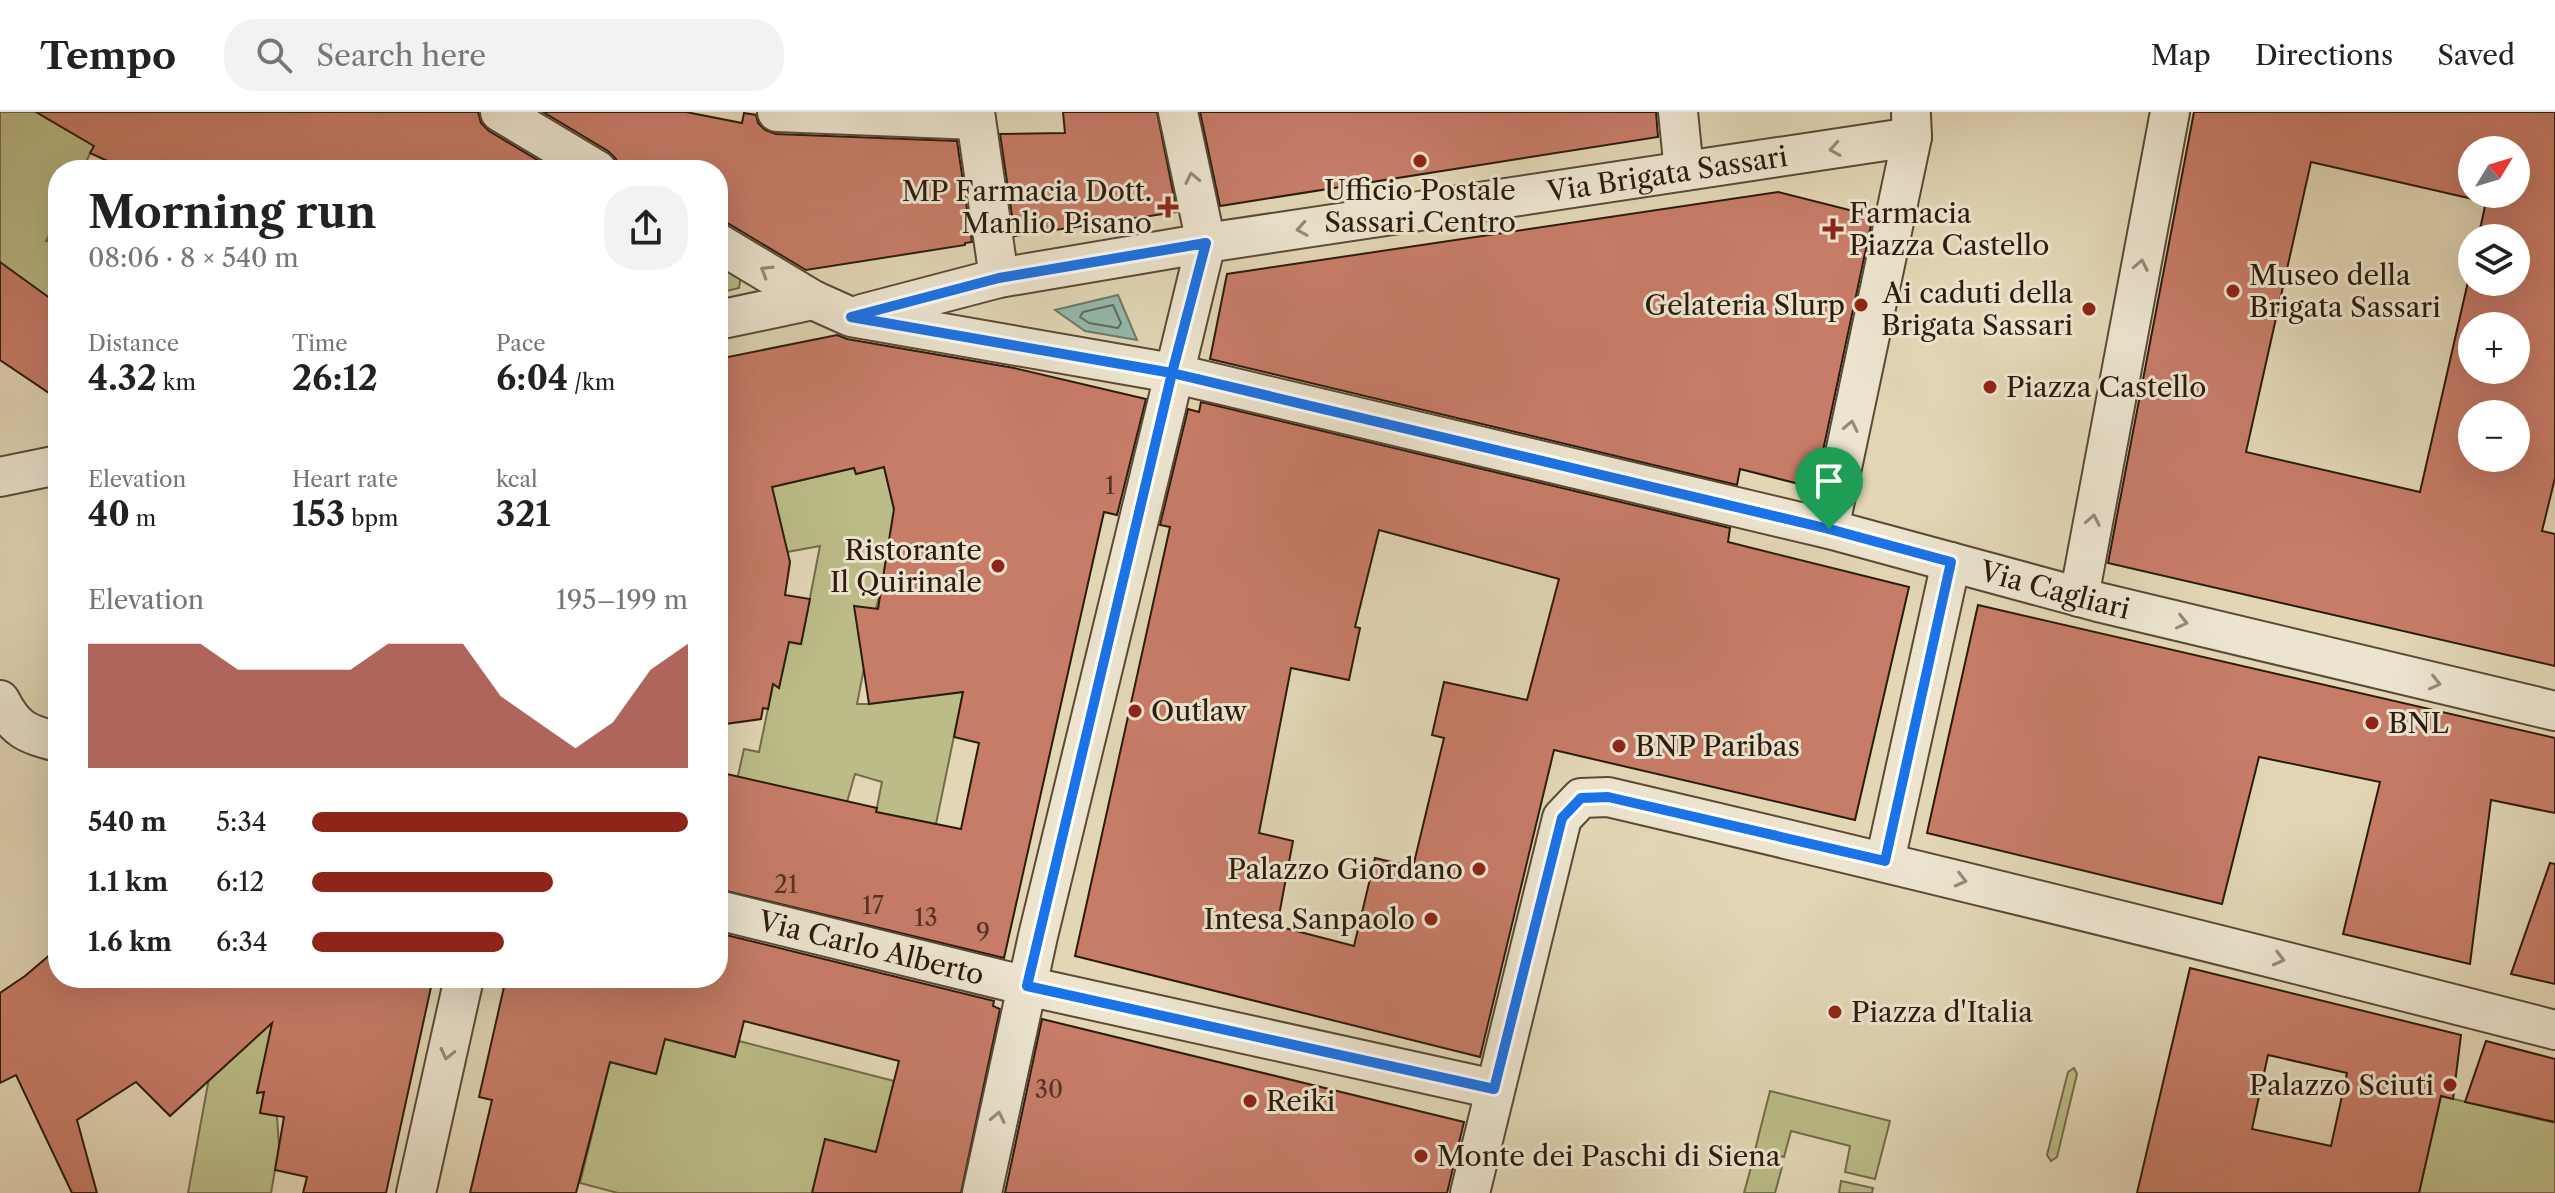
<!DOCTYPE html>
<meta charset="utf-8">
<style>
body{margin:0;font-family:"Libre Caslon Text",serif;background:#f2f2f2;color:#222;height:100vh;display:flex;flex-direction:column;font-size:30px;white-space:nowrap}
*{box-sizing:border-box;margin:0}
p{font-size:26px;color:#767676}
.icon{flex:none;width:44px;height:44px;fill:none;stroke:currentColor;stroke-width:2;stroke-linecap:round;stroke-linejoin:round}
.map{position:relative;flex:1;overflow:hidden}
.drawer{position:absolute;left:48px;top:48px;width:680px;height:828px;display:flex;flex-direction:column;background:#fff;border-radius:32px;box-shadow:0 8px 32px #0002}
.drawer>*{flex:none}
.needle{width:52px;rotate:52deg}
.tools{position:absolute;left:2458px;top:24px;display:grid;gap:16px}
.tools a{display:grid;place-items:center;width:72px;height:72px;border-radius:50%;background:#fff;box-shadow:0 8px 32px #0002;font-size:40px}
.pin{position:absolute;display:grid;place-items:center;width:68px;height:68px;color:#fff;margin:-82px -34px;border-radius:50% 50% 50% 0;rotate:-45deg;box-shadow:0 0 8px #0007}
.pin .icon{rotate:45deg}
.round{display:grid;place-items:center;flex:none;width:84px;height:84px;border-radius:32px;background:#f2f2f2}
.head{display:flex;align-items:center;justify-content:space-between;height:136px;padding:0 40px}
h1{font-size:44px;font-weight:700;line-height:60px}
.metrics{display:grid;grid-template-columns:repeat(3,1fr);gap:12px;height:136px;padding:8px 40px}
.metrics div{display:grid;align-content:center}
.metrics b{font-size:34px;font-weight:700}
.metrics small{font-size:22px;font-weight:400}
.metrics p{font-size:22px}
.chart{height:224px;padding:16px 40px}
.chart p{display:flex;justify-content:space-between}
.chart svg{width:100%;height:144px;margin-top:8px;fill:#8f2418;opacity:.7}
ul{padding:0 40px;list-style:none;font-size:26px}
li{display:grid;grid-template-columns:128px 96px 1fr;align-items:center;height:60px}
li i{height:20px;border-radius:10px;background:#8f2418}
header{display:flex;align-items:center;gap:48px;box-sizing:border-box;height:112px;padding:0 40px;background:#fff;border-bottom:2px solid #e0e0e0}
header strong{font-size:38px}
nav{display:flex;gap:44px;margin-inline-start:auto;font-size:28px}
.search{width:560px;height:72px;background:#f2f2f2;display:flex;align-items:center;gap:20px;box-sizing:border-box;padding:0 28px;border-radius:32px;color:#767676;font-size:30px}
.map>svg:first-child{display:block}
.green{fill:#bbbc88;stroke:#746c4a;stroke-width:2}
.water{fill:#95b9ab;stroke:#6b7a6c;stroke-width:2}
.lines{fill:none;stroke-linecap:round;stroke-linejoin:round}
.shore{stroke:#606a5c;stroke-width:2}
.building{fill:#c77c68;stroke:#2c1b0d;stroke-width:2;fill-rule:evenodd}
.street-casing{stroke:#5a4a37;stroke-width:42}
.street{stroke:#ece4cf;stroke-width:38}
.oneway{stroke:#968a78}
.route-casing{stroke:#fff;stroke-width:16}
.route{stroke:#1a73e8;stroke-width:10}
.poi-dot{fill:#8f2418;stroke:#ece4cf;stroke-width:3}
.labels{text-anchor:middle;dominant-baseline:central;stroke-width:6;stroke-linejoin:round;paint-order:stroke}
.number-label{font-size:24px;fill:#533324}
.street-label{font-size:28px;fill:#2c1b0d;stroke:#ece4cf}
.poi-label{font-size:28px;fill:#2c1b0d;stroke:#ece4cf;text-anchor:start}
</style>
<header>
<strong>Tempo</strong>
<div class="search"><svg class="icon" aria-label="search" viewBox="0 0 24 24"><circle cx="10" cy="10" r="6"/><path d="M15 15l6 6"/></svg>Search here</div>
<nav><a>Map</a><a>Directions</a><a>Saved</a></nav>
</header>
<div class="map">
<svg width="2555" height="1081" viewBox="0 0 2555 1081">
<rect width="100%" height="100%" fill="#e2d6b5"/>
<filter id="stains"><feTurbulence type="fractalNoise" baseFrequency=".0025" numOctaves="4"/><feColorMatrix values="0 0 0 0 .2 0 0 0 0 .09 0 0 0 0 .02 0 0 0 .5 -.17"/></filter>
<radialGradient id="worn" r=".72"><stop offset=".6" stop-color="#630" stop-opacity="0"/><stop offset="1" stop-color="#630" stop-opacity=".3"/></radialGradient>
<g class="green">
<path d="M0 0H48L46 6 94 34 82 58H58V104L46 129 58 130V192L0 156Z"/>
<path d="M718 149 741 163 739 176 718 181Z"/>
<path d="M884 355 898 415 875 500 857 592H869L963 580 936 712 876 700 882 670 855 662 847 690 735 677 744 637 759 640 773 572 779 575 789 530 801 532 820 434 787 440 772 375 854 356 856 362Z"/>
<path d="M222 895 302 911 293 956 264 949 257 980H264L260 1001 277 1004 279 1035 271 1081H188Z"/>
<path d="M665 927 734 945 739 929 894 969 876 1040 812 1081H618L580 1071 610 950 656 962Z"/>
<path d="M2074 956 2077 962 2057 1045 2051 1049 2047 1043 2068 960Z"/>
<path d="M1770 979 1890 1009 1875 1067 1845 1060 1850 1034 1791 1019 1784 1045 1755 1038Z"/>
<path d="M2441 984 2555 1011V1081H2419Z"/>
<path d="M1753 1048 1782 1055 1775 1081H1744Z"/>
<path d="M1841 1069 1873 1076 1872 1081H1839Z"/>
</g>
<path class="water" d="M1118 183 1137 228 1085 219 1055 198Z"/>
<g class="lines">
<path class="shore" d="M1113 193 1121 211 1118 216 1089 211 1080 205 1083 200Z"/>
</g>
<g class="building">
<path d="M36 0H478L481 11 489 19 554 58H127L90 41 94 34Z"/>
<path d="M543 0H686L742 11 744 1 756 3 758 11 765 18 776 22 957 29 972 130 965 131V133L806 158 729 112 718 108V58H619L616 47 608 39Z"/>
<path d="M1063 0H1157L1177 100 1015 124 1000 22 1065 21Z"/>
<path d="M1200 0H1656L1658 25 1220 94Z"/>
<path d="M2194 0H2555V366L2542 419 2555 422V554L2108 451ZM2472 38H2516V82H2472ZM2311 50 2486 90 2478 126H2516V170H2472V152L2420 380 2246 340ZM2472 214H2516V258H2472ZM2472 302H2516V346H2472Z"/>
<path d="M1778 80 1873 104 1815 376 1740 357 1737 373 1210 247 1227 162Z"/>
<path d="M0 150 58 192V287L0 248Z"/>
<path d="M837 223 847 227 1014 256 1146 287 1117 403 1104 400 1004 846 718 777V660L877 696 876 700 961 717 979 631 954 625 963 580 869 592 854 494 878 497 894 397 884 355 856 362 854 356 772 375 790 450 785 483 810 487 801 532 789 530 779 576 773 572 768 597 763 596 761 607 718 613V247Z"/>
<path d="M1201 290 1730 416 1728 430 1909 475 1855 708 1554 638 1480 945 1075 844 1170 415 1160 413 1188 297 1199 300ZM1379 418 1559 467 1527 588 1444 570 1432 623 1444 626 1413 755 1375 746 1354 834 1277 814 1293 729 1259 721 1291 556 1349 568 1360 516 1355 515Z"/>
<path d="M1978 493 2555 626V701L2491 688 2470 852 2343 822 2380 670 2259 645 2222 792 1927 721Z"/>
<path d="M2550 751 2555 752V872L2511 862Z"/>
<path d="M718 821 994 889 993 894 1000 897 961 1081H812L825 1027 876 1040 899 949 744 909 735 945 665 927 656 962 610 950 576 1081H470L492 988 479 985 506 866H718Z"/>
<path d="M58 836V866H433L386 1081H303L307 1065 275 1058 284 1005 260 1001 264 980 257 981 272 911 170 1004 136 970 77 1008 97 1081H72L16 963 0 971V881L25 864Z"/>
<path d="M2190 856 2461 923 2453 987 2441 984 2419 1081H2137ZM2268 943 2347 961 2331 1034 2252 1017Z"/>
<path d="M1042 907 1464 1010 1447 1081H1005Z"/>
<path d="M2486 929 2555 947V1010L2465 990Z"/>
</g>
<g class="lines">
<defs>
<g id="street">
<path d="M500 0 597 58"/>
<path d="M777 0 976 8"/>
<path d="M975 0 999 166"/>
<path d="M1678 0 1684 59"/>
<path d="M718 131 813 188"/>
<path id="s1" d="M862 202 999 166 1206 131 1912 25"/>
<path id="s2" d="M718 208 813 188 851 205 1172 261 1829 417 2098 490 2555 599"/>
<path d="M0 365 58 353"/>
<path d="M1829 417 1912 25 1911 3"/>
<path d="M2079 485 2170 0"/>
<path d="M0 588C15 618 27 622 58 630"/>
<path d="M1885 749 1951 450"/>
<path id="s3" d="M718 798 1027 874 1494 977"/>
<path d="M416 1081 464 866"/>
<path d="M982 1081 1038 824 1206 131 1178 0"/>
<path d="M1470 1081 1562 706 1581 686 1608 685C1925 759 2240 837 2555 918"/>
</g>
</defs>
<use href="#street" class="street-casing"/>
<use href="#street" class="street"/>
</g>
<defs><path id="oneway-chevron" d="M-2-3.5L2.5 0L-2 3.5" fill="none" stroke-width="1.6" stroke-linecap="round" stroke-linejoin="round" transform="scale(2)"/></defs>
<g class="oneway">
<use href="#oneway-chevron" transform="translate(1835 37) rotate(171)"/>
<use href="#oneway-chevron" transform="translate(1192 66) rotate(-102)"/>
<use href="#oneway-chevron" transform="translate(1302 117) rotate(171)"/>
<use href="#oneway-chevron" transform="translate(2141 153) rotate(-79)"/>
<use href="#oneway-chevron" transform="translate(766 159) rotate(-149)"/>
<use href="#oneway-chevron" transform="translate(1851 314) rotate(-78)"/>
<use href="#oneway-chevron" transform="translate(2093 408) rotate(-79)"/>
<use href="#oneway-chevron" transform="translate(2182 510) rotate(13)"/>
<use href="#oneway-chevron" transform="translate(2435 571) rotate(13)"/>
<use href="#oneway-chevron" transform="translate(1961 768) rotate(14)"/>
<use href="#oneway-chevron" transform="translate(2279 847) rotate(14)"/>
<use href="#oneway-chevron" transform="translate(447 942) rotate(103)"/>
<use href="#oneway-chevron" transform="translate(998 1005) rotate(-78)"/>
</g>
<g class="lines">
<defs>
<path id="route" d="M1829 417 1172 261 1206 131 999 166 851 205 1172 261 1027 874 1494 977 1562 706 1581 686 1608 685 1885 749 1951 450 1829 417"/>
</defs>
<use href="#route" class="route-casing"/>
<use href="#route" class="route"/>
</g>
<g class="poi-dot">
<circle cx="1420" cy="49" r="8"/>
<path d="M1164 83h8v8h8v8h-8v8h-8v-8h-8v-8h8z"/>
<path d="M1829 105h8v8h8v8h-8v8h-8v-8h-8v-8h8z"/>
<circle cx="2233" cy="179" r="8"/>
<circle cx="1861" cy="193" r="8"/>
<circle cx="2089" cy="197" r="8"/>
<circle cx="1990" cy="275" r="8"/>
<circle cx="998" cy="454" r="8"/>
<circle cx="1135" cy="599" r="8"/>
<circle cx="2372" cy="611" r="8"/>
<circle cx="1619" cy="634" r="8"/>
<circle cx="1479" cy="757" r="8"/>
<circle cx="1431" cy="807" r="8"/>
<circle cx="1835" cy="900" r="8"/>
<circle cx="2450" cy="973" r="8"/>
<circle cx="1250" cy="989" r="8"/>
<circle cx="1421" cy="1044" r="8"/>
</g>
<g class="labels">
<g class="number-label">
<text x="1110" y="373">1</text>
<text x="786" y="772">21</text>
<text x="873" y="793">17</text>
<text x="926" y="805">13</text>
<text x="983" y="820">9</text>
<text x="1049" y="977">30</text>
</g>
<g class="street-label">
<text stroke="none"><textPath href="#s1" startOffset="818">Via Brigata Sassari</textPath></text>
<text stroke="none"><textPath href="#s2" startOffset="1374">Via Cagliari</textPath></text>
<text stroke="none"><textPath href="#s3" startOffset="158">Via Carlo Alberto</textPath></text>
</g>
<g class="poi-label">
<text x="1420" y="78" text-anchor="middle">Ufficio Postale<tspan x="1420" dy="32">Sassari Centro</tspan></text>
<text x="1152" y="79" text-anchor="end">MP Farmacia Dott.<tspan x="1152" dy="32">Manlio Pisano</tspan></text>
<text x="1849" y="101">Farmacia<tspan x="1849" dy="32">Piazza Castello</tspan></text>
<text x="2249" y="163">Museo della<tspan x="2249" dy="32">Brigata Sassari</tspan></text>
<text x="2073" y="181" text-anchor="end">Ai caduti della<tspan x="2073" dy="32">Brigata Sassari</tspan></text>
<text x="1845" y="193" text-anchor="end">Gelateria Slurp</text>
<text x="2006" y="275">Piazza Castello</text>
<text x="982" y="438" text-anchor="end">Ristorante<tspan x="982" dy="32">Il Quirinale</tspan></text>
<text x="1151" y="599">Outlaw</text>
<text x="2388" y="611">BNL</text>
<text x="1635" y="634">BNP Paribas</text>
<text x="1463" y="757" text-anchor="end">Palazzo Giordano</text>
<text x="1415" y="807" text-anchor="end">Intesa Sanpaolo</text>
<text x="1851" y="900">Piazza d'Italia</text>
<text x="2434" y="973" text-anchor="end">Palazzo Sciuti</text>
<text x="1266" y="989">Reiki</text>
<text x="1437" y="1044">Monte dei Paschi di Siena</text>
</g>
</g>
<rect width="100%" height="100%" filter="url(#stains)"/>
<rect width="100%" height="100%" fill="url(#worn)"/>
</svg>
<div class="tools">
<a><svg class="needle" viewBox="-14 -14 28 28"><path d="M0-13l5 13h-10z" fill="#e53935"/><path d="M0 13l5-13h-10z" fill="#767676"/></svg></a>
<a><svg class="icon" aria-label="layers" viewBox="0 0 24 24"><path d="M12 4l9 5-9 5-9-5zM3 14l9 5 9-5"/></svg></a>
<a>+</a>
<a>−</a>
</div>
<div class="pin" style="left:1829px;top:417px;background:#1e9e55"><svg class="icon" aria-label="arrive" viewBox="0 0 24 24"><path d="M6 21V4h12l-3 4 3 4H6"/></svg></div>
<section class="drawer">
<div class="head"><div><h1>Morning run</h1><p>08:06 · 8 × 540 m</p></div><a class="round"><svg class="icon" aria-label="share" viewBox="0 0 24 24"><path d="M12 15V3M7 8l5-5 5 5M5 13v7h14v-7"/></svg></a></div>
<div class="metrics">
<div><p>Distance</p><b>4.32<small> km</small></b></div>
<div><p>Time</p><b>26:12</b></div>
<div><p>Pace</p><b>6:04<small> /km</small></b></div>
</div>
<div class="metrics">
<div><p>Elevation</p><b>40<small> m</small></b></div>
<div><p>Heart rate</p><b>153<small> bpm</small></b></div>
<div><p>kcal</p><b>321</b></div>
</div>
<div class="chart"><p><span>Elevation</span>195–199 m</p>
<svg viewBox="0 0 160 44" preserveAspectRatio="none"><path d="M0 44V6L10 6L20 6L30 6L40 14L50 14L60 14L70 14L80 6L90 6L100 6L110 22L120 30L130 38L140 30L150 14L160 6V44z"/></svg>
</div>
<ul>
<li><b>540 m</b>5:34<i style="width:100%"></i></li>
<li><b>1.1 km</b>6:12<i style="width:64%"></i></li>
<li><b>1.6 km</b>6:34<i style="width:51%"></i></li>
</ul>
</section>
</div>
